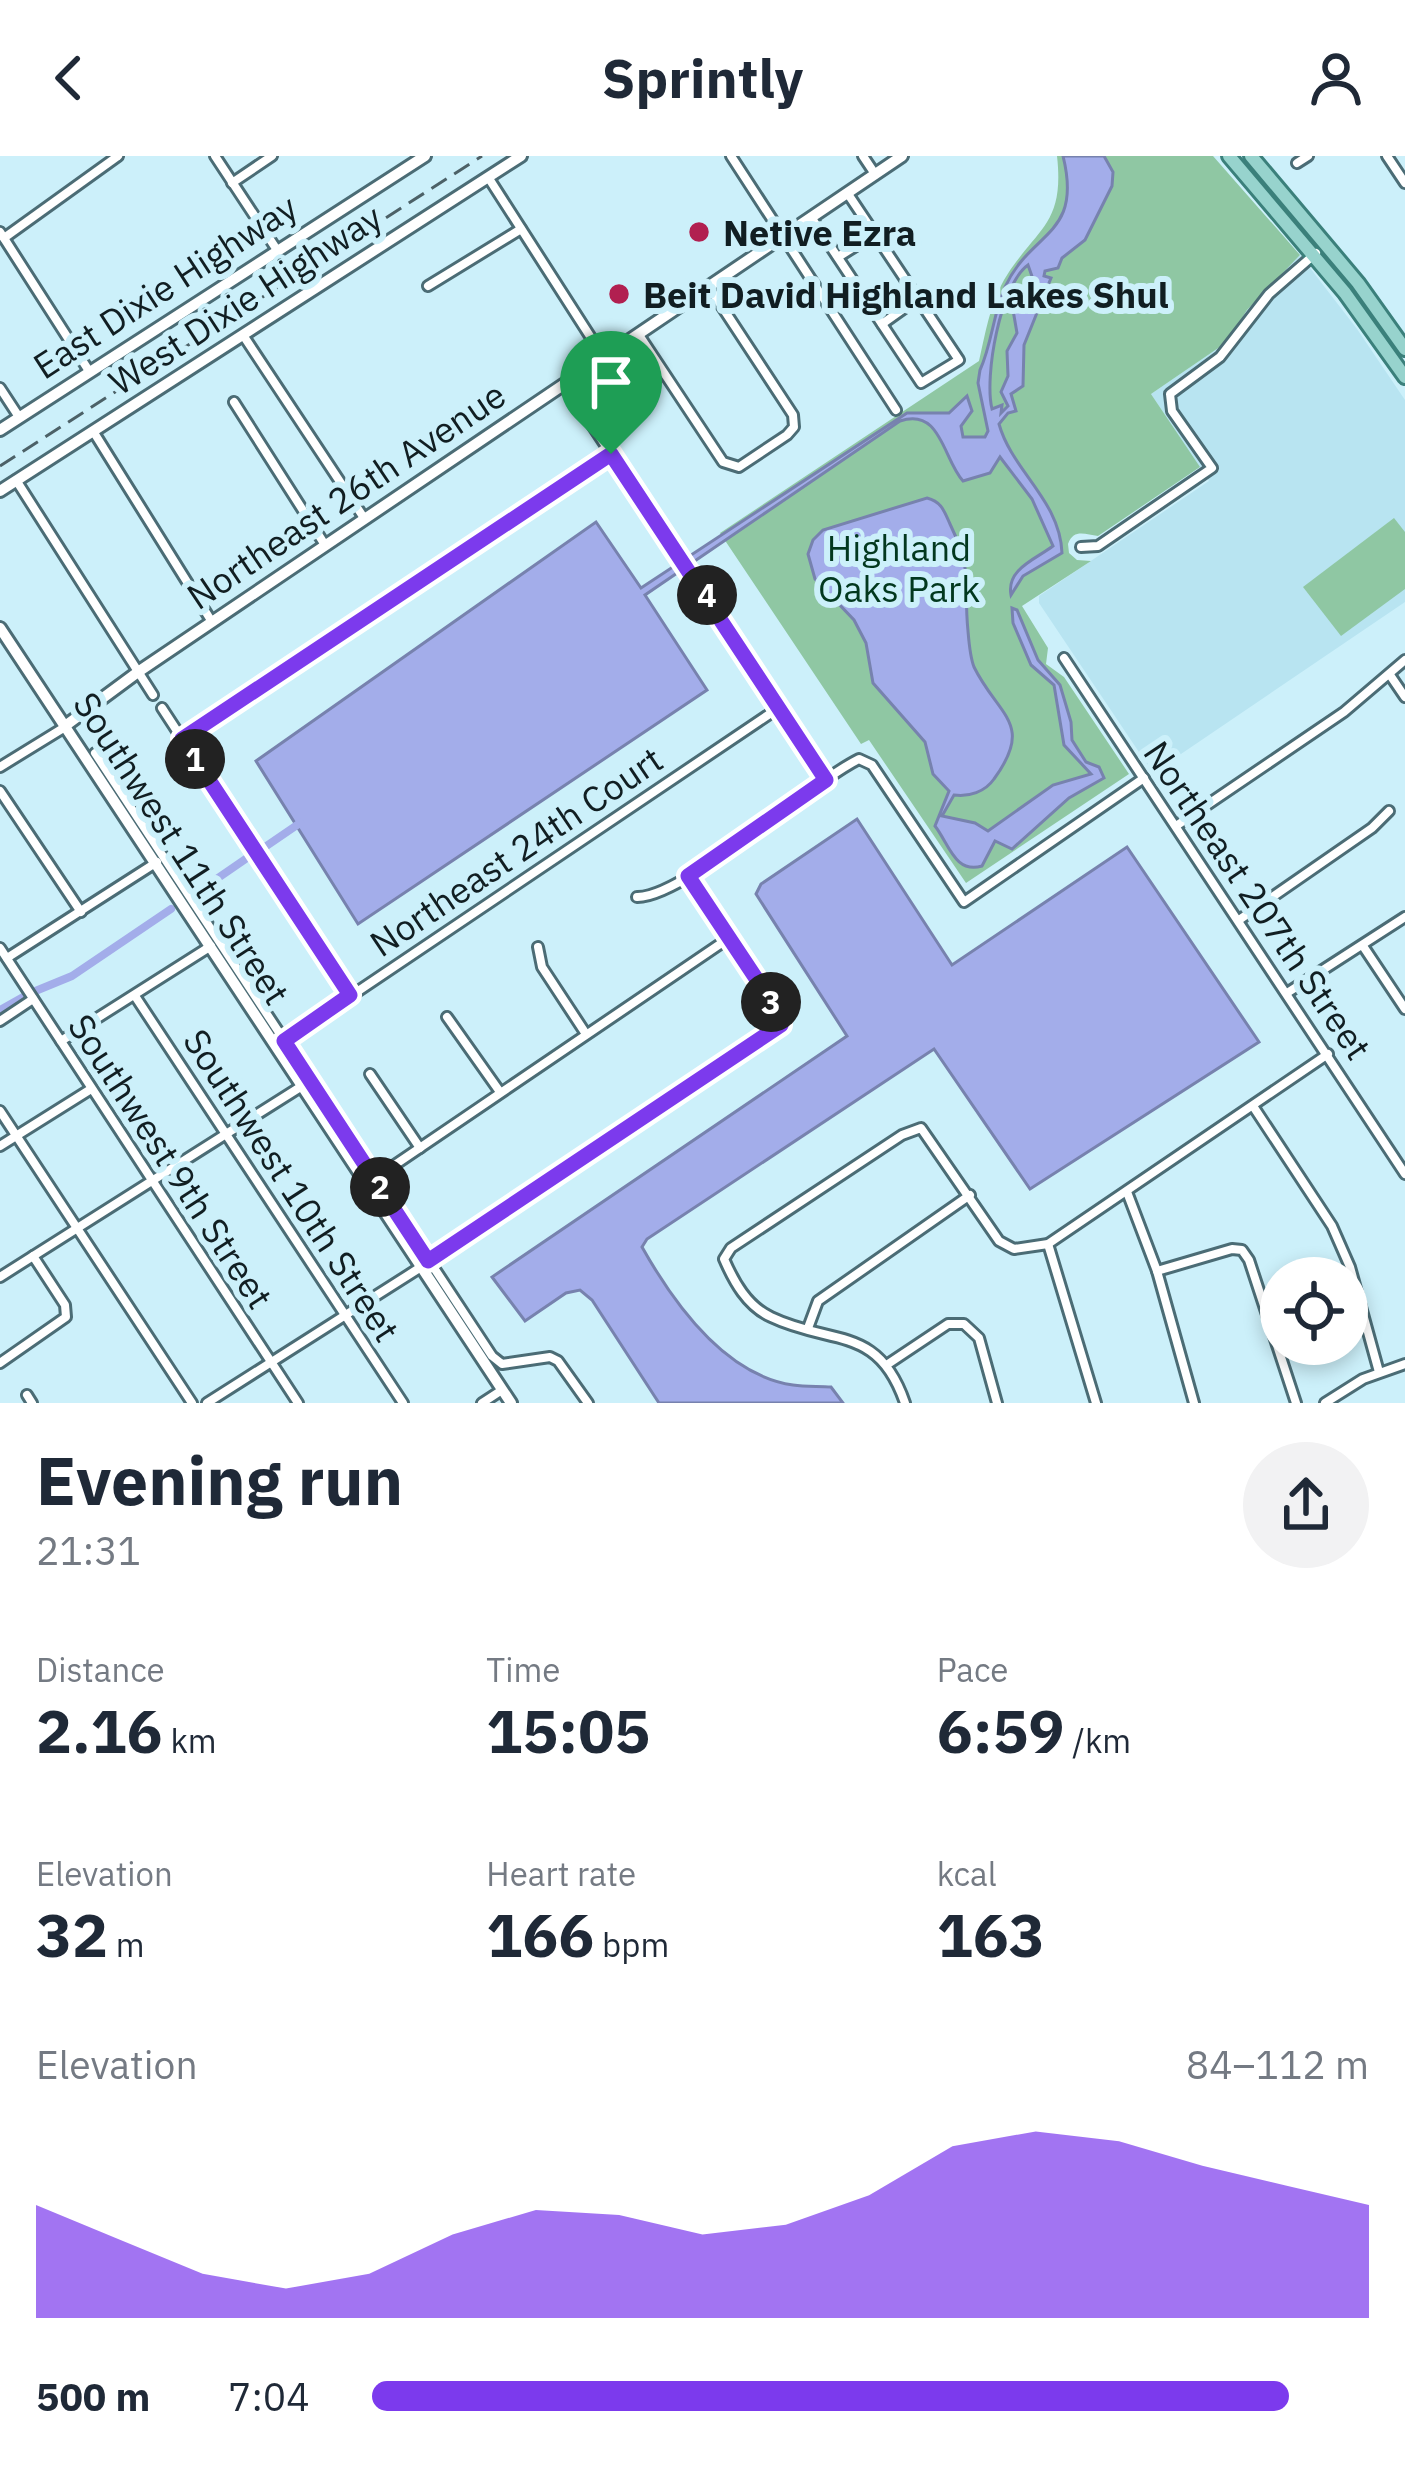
<!DOCTYPE html>
<meta charset="utf-8">
<style>
body{margin:0;font-family:"IBM Plex Sans",sans-serif;background:#f2f2f3;color:#1f2937;height:100vh;display:flex;flex-direction:column;font-size:45px;white-space:nowrap}
*{box-sizing:border-box;margin:0}
p{font-size:39px;color:#747a83}
.icon{flex:none;width:66px;height:66px;fill:none;stroke:currentColor;stroke-width:2;stroke-linecap:round;stroke-linejoin:round}
.map{position:relative;height:1247px;overflow:hidden}
.panel{display:flex;flex-direction:column;background:#fff;flex:1}
.panel>*{flex:none}
.tools{position:absolute;left:1260px;top:1101px;display:grid;gap:24px}
.tools a{display:grid;place-items:center;width:108px;height:108px;border-radius:50%;background:#fff;box-shadow:0 6px 18px #0003;font-size:60px}
.pin{position:absolute;display:grid;place-items:center;width:102px;height:102px;color:#fff;margin:-123px -51px;border-radius:50% 50% 50% 0;rotate:-45deg;box-shadow:0 0 12px #0007}
.pin .icon{rotate:45deg}
.km{position:absolute;width:60px;height:60px;margin:-30px;border-radius:50%;background:#222;color:#fff;font-size:33px;line-height:60px;text-align:center}
.round{display:grid;place-items:center;flex:none;width:126px;height:126px;border-radius:63px;background:#f2f2f3}
.headline{display:flex;align-items:center;justify-content:space-between;height:204px;padding:0 36px}
h1{font-size:66px;font-weight:800;line-height:90px}
.figures{display:grid;grid-template-columns:repeat(3,1fr);gap:18px;height:204px;padding:12px 36px}
.figures div{display:grid;align-content:center}
.figures b{font-size:60px;font-weight:800}
.figures small{font-size:33px;font-weight:400}
.figures p{font-size:33px}
.chart{height:336px;padding:24px 36px}
.chart p{display:flex;justify-content:space-between}
.chart svg{width:100%;height:216px;margin-top:12px;fill:#7c3aed;opacity:.7}
ul{padding:0 36px;list-style:none;font-size:39px}
li{display:grid;grid-template-columns:192px 144px 1fr;align-items:center;height:90px}
li i{height:30px;border-radius:15px;background:#7c3aed}
header{display:flex;justify-content:space-between;align-items:center;height:156px;padding:0 36px;background:#fff;font-size:54px;font-weight:800}
.map>svg:first-child{display:block}
.built{fill:#b8e4f1}
.green{fill:#8fc7a3}
.water{fill:#a3adea;stroke:#7782ae;stroke-width:3;fill-rule:evenodd}
.lines{fill:none;stroke-linecap:round;stroke-linejoin:round}
.canal{stroke:#a3adea;stroke-width:8}
.minor-casing{stroke:#4b6c75;stroke-width:14}
.tertiary-casing{stroke:#4b6c75;stroke-width:16}
.secondary-casing{stroke:#4b6c75;stroke-width:16}
.primary-casing{stroke:#3b807b;stroke-width:18}
.minor{stroke:#fff;stroke-width:8}
.tertiary{stroke:#fff;stroke-width:10}
.secondary{stroke:#fff;stroke-width:10}
.primary{stroke:#97d3cd;stroke-width:12}
.rail{stroke:#4c6167;stroke-width:3;stroke-dasharray:18 9;stroke-linecap:butt}
.route-casing{stroke:#fff;stroke-width:24}
.route{stroke:#7c3aed;stroke-width:15}
.poi-dot{fill:#b12050;stroke:#ccf0fa;stroke-width:4.5}
.labels{text-anchor:middle;dominant-baseline:central;stroke-width:12;stroke-linejoin:round;paint-order:stroke}
.poi-label{font-size:36px;font-weight:bold;fill:#111e22;stroke:#ccf0fa;text-anchor:start}
.street-label{font-size:36px;fill:#111e22;stroke:#ccf0fa}
.park-label{font-size:36px;fill:#02381e;stroke:#ccf0fa}
</style>
<header><svg class="icon" aria-label="back" viewBox="0 0 24 24"><path d="M15 5l-7 7 7 7"/></svg>Sprintly<svg class="icon" aria-label="person" viewBox="0 0 24 24"><circle cx="12" cy="8" r="4"/><path d="M4 21q1-7 8-7t8 7"/></svg></header>
<div class="map">
<svg width="1405" height="1247" viewBox="0 0 1405 1247">
<rect width="100%" height="100%" fill="#ccf0fa"/>
<path class="built" d="M1300 99 1357 173 1405 244V446L1153 617 1039 447V440L1209 325 1151 238 1227 186 1247 154Z"/>
<g class="green">
<path d="M1057 0H1213L1300 99 1247 154 1227 186 1151 238 1200 311 1098 380C1086 379 1074 372 1068 388L1069 397 1077 404 1091 405 1022 450 1048 492 1046 508 1064 521 1129 618 966 727 869 584 861 588 720 377 979 205C985 179 990 148 1004 124 1035 72 1065 71 1057 0Z"/>
<path d="M1394 362 1405 376V433L1341 480 1303 431Z"/>
</g>
<g class="water">
<path d="M1063 0H1104L1113 16 1112 30 1085 84 1062 102 1058 112 1045 115 1044 120 1051 122 1024 189 1023 230 1011 238 1016 255 1008 257 999 268C1012 315 1060 344 1062 397L1023 420 1011 439C1006 413 1036 403 1053 390L1032 343 1000 301 990 317 963 325C943 303 941 251 900 265L645 439 707 534 358 768 256 605 596 366 641 432 907 257H949L967 240 972 255 961 270 963 281H985L988 275 978 227 980 214C992 188 993 158 1005 131 1031 74 1083 81 1063 0ZM1028 109 1034 126 1025 151 1013 154 1017 177 1007 195 1008 220 1001 236 1008 250 1001 257 1002 249 992 253C984 221 1000 129 1028 109Z"/>
<path d="M927 342C942 346 944 355 950 368 974 418 963 426 968 475 969 487 970 501 974 511 998 560 1035 567 994 623 985 636 969 641 954 639L942 660 975 667 988 675 1053 629 1091 618 1064 589 1054 529 1031 509 1013 467 1012 452 1017 454 1038 504 1060 529 1071 566 1072 584 1086 606 1099 611 1104 622 1069 642 1012 693 995 685 982 710C955 718 949 688 935 670L949 635 933 618 925 586 873 527 866 487 854 464 815 423 808 398 813 384 823 374Z"/>
<path d="M857 663 952 809 1127 691 1259 886 1030 1033 934 893 647 1083 642 1091C673 1146 724 1219 793 1229 806 1231 819 1230 831 1231L843 1247H659L592 1144 580 1134 566 1137 525 1165 492 1121 847 880 756 738 761 728Z"/>
</g>
<g class="lines">
<g class="canal">
<path d="M262 693 300 667"/>
<path d="M202 733 247 702"/>
<path d="M33 836 72 820 171 753"/>
<path d="M0 854 25 840"/>
</g>
<defs>
<g id="minor">
<path d="M215 0 277 94"/>
<path d="M731 0 896 254"/>
<path d="M863 0 875 18"/>
<path d="M1387 0 1405 27"/>
<path d="M1297 7 1308 0"/>
<path d="M488 21 604 202"/>
<path d="M232 27 272 0"/>
<path d="M811 61 921 227 959 204 848 38"/>
<path d="M0 76 89 215"/>
<path d="M4 82 118 0"/>
<path d="M838 101 875 78"/>
<path d="M428 130 521 73"/>
<path d="M882 168 917 143"/>
<path d="M243 179 364 362"/>
<path d="M639 179 723 306 739 311 787 279 794 271 793 259 709 131"/>
<path d="M565 228 826 624"/>
<path d="M0 232 19 261"/>
<path d="M234 246 325 389"/>
<path d="M93 275 212 466"/>
<path d="M16 324 153 539"/>
<path d="M1081 391 1098 390 1212 312 1172 255 1170 238 1220 201 1269 138 1316 97"/>
<path d="M1064 502 1405 1018"/>
<path d="M1390 519 1405 541"/>
<path d="M162 552 350 840"/>
<path d="M182 583 611 298"/>
<path d="M95 597 492 1200 502 1208 550 1201 558 1205 588 1247"/>
<path d="M0 611 65 571"/>
<path d="M0 635 81 756"/>
<path d="M1176 670 1344 556 1405 504"/>
<path d="M637 741C683 742 807 629 859 603L872 609 964 746 1144 622"/>
<path d="M1239 764 1372 672 1389 655"/>
<path d="M1363 790 1405 853"/>
<path d="M538 791 542 811 586 878"/>
<path d="M0 792 298 1247"/>
<path d="M7 802 157 706"/>
<path d="M1287 837 1405 761"/>
<path d="M135 840 403 1247"/>
<path d="M447 861 500 936"/>
<path d="M0 865 33 843"/>
<path d="M61 885 211 790"/>
<path d="M284 885 780 551"/>
<path d="M370 918 420 992"/>
<path d="M1253 950 1332 1070 1350 1111 1379 1216"/>
<path d="M0 955 192 1247"/>
<path d="M0 990 91 933"/>
<path d="M374 1023 729 782"/>
<path d="M1127 1036 1157 1115 1194 1247"/>
<path d="M1048 1088 1096 1247"/>
<path d="M428 1105 781 869V860L688 720"/>
<path d="M1157 1115 1232 1093 1242 1094 1249 1104 1296 1247"/>
<path d="M0 1121 302 930"/>
<path d="M808 1172 818 1145 970 1039"/>
<path d="M0 1207 66 1161 65 1149 33 1100"/>
<path d="M888 1208 948 1168H964L979 1182 997 1247"/>
<path d="M27 1239 32 1247"/>
<path d="M207 1247 421 1111"/>
<path d="M482 1247 502 1234"/>
<path d="M905 1247C878 1168 831 1190 771 1161 747 1150 734 1126 724 1103L731 1092 902 979 921 972 999 1085 1014 1093 1048 1088 1328 898"/>
<path d="M1325 1247 1363 1223 1405 1208"/>
</g>
<g id="tertiary">
<path d="M0 274 425 0"/>
<path d="M0 472 511 1247"/>
<path d="M65 570 138 516 902 0"/>
</g>
<path id="secondary" d="M0 335 521 0"/>
<g id="primary">
<path d="M1229 0 1345 137 1405 221"/>
<path d="M1251 0 1358 127 1405 193"/>
</g>
</defs>
<use href="#minor" class="minor-casing"/>
<use href="#tertiary" class="tertiary-casing"/>
<use href="#secondary" class="secondary-casing"/>
<use href="#primary" class="primary-casing"/>
<use href="#minor" class="minor"/>
<use href="#tertiary" class="tertiary"/>
<use href="#secondary" class="secondary"/>
<use href="#primary" class="primary"/>
<path class="rail" d="M0 310 482 0"/>
</g>
<g class="lines">
<defs>
<path id="route" d="M611 298 826 624 688 720 781 860V869L428 1105 284 885 350 839 182 583Z"/>
</defs>
<use href="#route" class="route-casing"/>
<use href="#route" class="route"/>
</g>
<g class="poi-dot">
<circle cx="699" cy="76" r="12"/>
<circle cx="619" cy="138" r="12"/>
</g>
<g class="labels">
<g class="poi-label">
<text x="723" y="76">Netive Ezra</text>
<text x="643" y="138">Beit David Highland Lakes Shul</text>
</g>
<g class="street-label">
<text transform="translate(165 130) rotate(-33)">East Dixie Highway</text>
<text transform="translate(245 143) rotate(-33)">West Dixie Highway</text>
<text transform="translate(346 339) rotate(-34)">Northeast 26th Avenue</text>
<text transform="translate(182 692) rotate(57)">Southwest 11th Street</text>
<text transform="translate(516 695) rotate(-34)">Northeast 24th Court</text>
<text transform="translate(1258 744) rotate(56)">Northeast 207th Street</text>
<text transform="translate(171 1005) rotate(57)">Southwest 9th Street</text>
<text transform="translate(292 1029) rotate(57)">Southwest 10th Street</text>
</g>
<g class="park-label">
<text x="899" y="391">Highland<tspan x="899" dy="41">Oaks Park</tspan></text>
</g>
</g>
</svg>
<div class="tools">
<a><svg class="icon" aria-label="locate" viewBox="0 0 24 24"><circle cx="12" cy="12" r="6"/><path d="M12 2v4M12 18v4M2 12h4M18 12h4"/></svg></a>
</div>
<div class="pin" style="left:611px;top:298px;background:#1e9e55"><svg class="icon" aria-label="arrive" viewBox="0 0 24 24"><path d="M6 21V4h12l-3 4 3 4H6"/></svg></div>
<b class="km" style="left:195px;top:603px">1</b>
<b class="km" style="left:380px;top:1031px">2</b>
<b class="km" style="left:771px;top:846px">3</b>
<b class="km" style="left:707px;top:439px">4</b>
</div>
<section class="panel">
<div class="headline"><div><h1>Evening run</h1><p>21:31</p></div><a class="round"><svg class="icon" aria-label="share" viewBox="0 0 24 24"><path d="M12 15V3M7 8l5-5 5 5M5 13v7h14v-7"/></svg></a></div>
<div class="figures">
<div><p>Distance</p><b>2.16<small> km</small></b></div>
<div><p>Time</p><b>15:05</b></div>
<div><p>Pace</p><b>6:59<small> /km</small></b></div>
</div>
<div class="figures">
<div><p>Elevation</p><b>32<small> m</small></b></div>
<div><p>Heart rate</p><b>166<small> bpm</small></b></div>
<div><p>kcal</p><b>163</b></div>
</div>
<div class="chart"><p><span>Elevation</span>84–112 m</p>
<svg viewBox="0 0 160 44" preserveAspectRatio="none"><path d="M0 44V21L10 28L20 35L30 38L40 35L50 27L60 22L70 23L80 27L90 25L100 19L110 9L120 6L130 8L140 13L150 17L160 21V44z"/></svg>
</div>
<ul>
<li><b>500 m</b>7:04<i style="width:92%"></i></li>
</ul>
</section>
